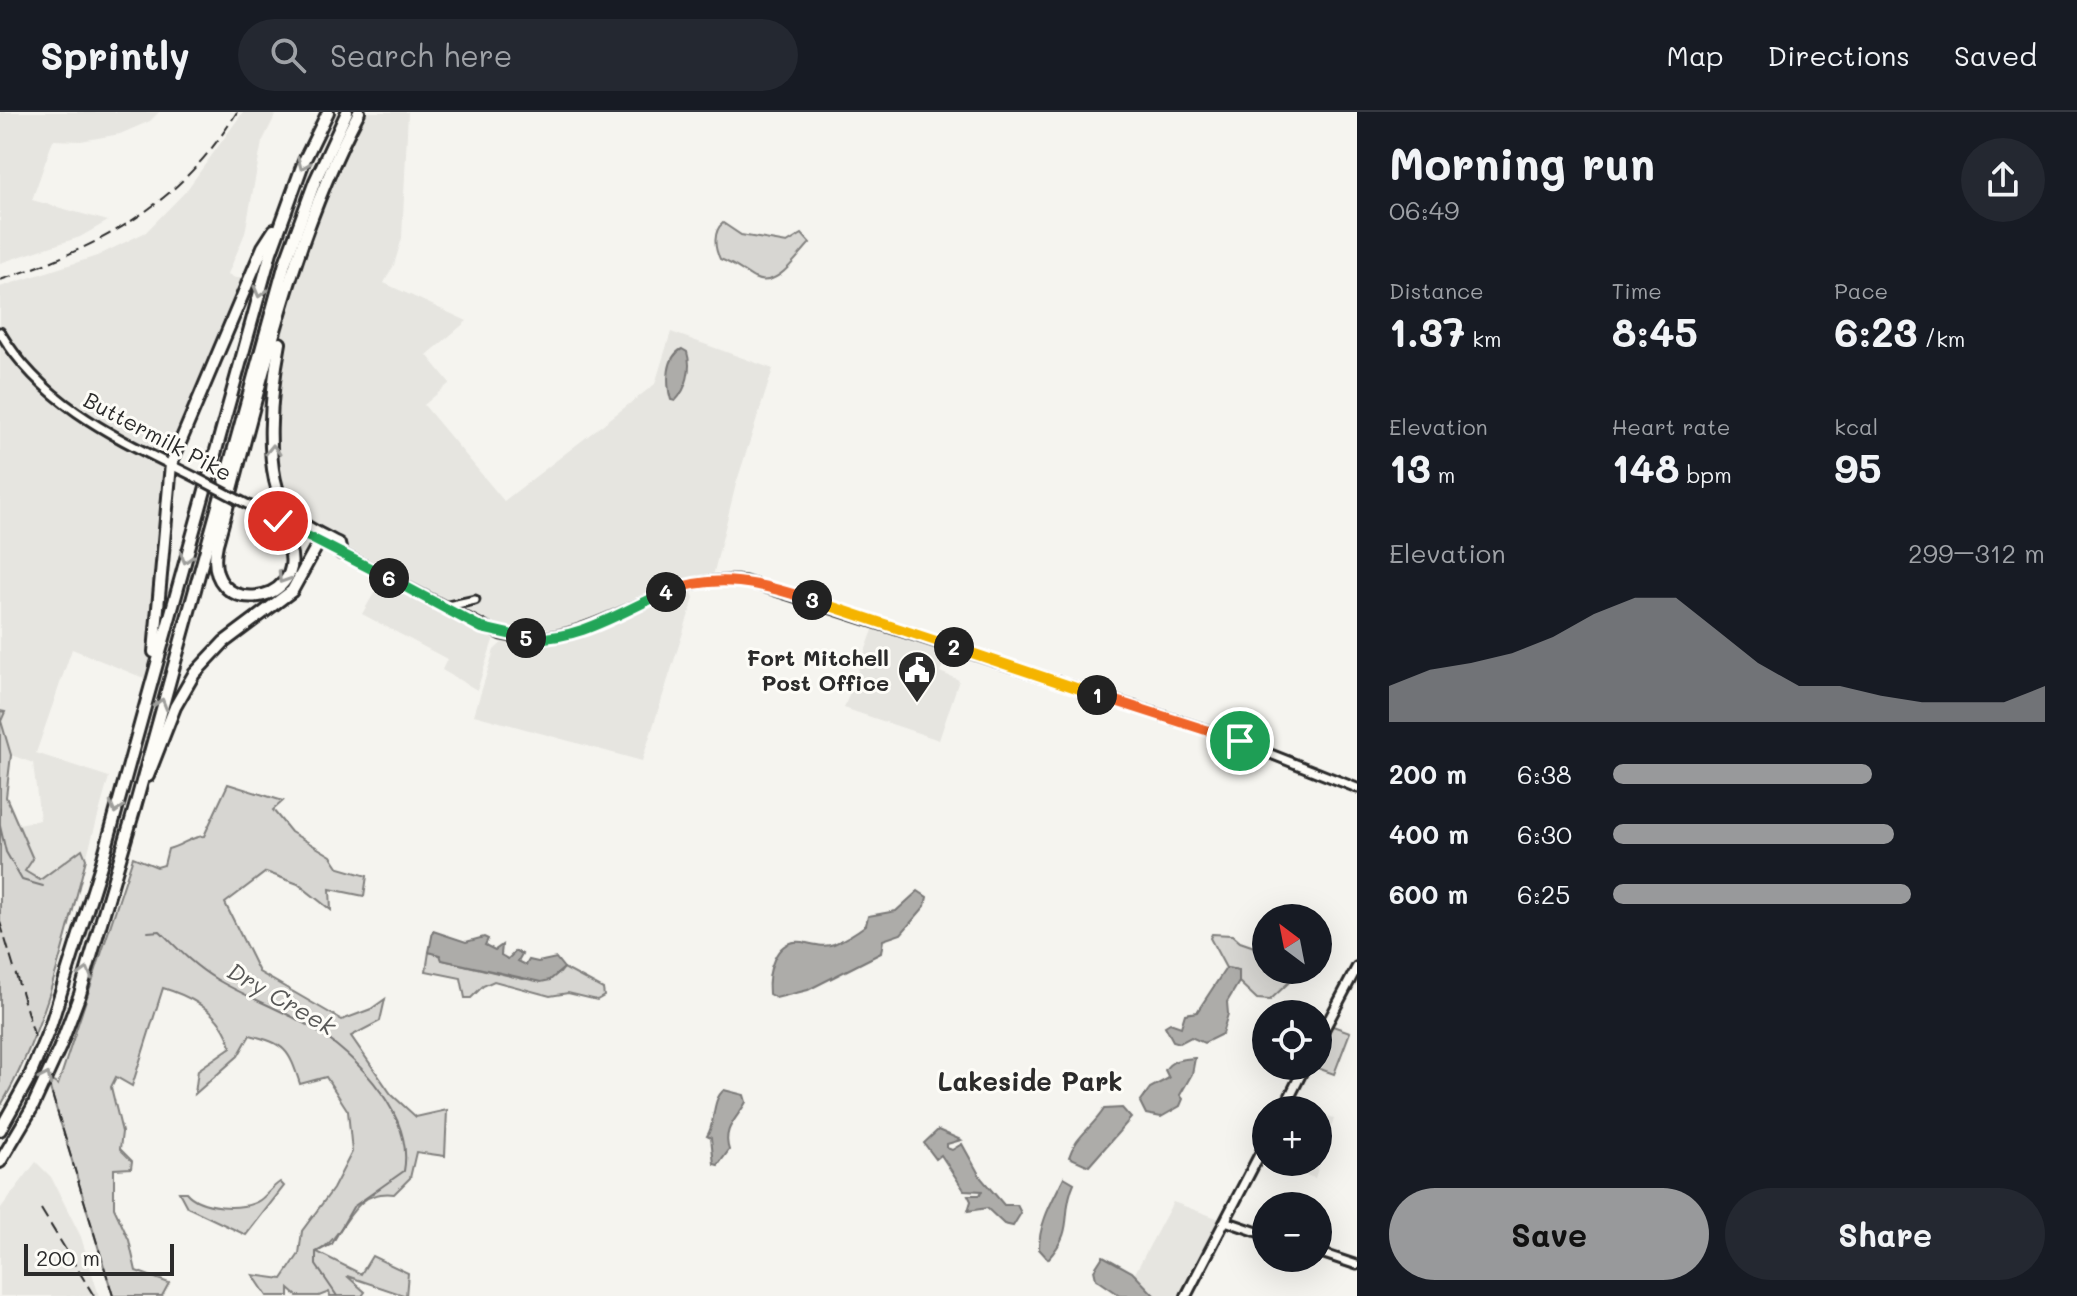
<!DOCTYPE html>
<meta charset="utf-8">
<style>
body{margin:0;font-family:Mali,sans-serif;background:#242831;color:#f1f3f6;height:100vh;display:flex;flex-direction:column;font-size:30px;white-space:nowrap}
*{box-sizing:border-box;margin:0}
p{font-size:26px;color:#9ea1a6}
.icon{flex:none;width:44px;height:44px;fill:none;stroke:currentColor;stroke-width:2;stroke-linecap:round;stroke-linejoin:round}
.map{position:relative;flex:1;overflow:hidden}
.details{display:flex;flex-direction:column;background:#171b24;width:720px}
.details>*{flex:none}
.needle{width:52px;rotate:328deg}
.tools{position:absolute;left:1252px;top:792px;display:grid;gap:16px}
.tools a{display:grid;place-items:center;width:80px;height:80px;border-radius:50%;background:#171b24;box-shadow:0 8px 32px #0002;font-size:40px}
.scale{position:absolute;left:24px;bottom:20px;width:150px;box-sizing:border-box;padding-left:8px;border:4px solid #2b2b2b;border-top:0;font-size:22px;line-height:28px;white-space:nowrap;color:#2b2b2b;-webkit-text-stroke:6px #fdfcf7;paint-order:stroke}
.pin{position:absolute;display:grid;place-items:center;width:68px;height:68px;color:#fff;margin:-34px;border:4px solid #fff;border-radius:50%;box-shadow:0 2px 8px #0007}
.km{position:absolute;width:40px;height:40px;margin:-20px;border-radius:50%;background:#222;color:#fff;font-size:22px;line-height:40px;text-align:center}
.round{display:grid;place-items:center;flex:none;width:84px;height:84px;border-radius:42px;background:#242831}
.summary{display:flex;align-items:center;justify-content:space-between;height:136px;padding:0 32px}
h1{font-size:44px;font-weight:700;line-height:60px}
.stats{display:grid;grid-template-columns:repeat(3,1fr);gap:12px;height:136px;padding:8px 32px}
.stats div{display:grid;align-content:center}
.stats b{font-size:40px;font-weight:700}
.stats small{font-size:22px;font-weight:400}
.stats p{font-size:22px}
.chart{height:224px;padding:16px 32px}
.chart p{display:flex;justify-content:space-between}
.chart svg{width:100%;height:144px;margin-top:8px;fill:#98999b;opacity:.7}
.cta{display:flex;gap:16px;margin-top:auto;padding:16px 32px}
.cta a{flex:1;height:92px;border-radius:48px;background:#98999b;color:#111;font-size:32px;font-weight:700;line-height:92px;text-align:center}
.cta a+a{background:#242831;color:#f1f3f6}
ul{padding:0 32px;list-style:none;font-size:26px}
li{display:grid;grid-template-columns:128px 96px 1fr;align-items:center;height:60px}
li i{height:20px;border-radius:10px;background:#98999b}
header{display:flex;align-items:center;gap:48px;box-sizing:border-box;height:112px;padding:0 40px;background:#171b24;border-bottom:2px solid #363941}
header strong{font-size:38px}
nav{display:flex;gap:44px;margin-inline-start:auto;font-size:28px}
.search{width:560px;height:72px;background:#242831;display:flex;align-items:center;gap:20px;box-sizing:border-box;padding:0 28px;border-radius:44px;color:#9ea1a6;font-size:30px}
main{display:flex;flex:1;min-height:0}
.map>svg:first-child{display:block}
.built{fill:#e6e5e0}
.green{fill:#d7d6d2;stroke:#81807e;stroke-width:2}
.water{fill:#adaca9;stroke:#797877;stroke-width:2}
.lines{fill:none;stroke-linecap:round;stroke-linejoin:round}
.stream{stroke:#797877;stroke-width:2}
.secondary-casing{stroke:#2b2b2b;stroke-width:13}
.primary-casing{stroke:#2b2b2b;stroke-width:14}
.highway-casing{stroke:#2b2b2b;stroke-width:16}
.secondary{stroke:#fdfcf7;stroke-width:7}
.primary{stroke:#fdfcf7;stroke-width:8}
.highway{stroke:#fdfcf7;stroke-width:10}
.rail{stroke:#2b2b2b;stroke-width:2;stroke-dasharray:12 6;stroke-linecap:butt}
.secondary-bridge-casing{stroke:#2b2b2b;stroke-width:13;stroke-linecap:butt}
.highway-bridge-casing{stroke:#2b2b2b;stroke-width:16;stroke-linecap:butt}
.secondary-bridge{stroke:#fdfcf7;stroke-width:7}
.highway-bridge{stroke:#fdfcf7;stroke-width:10}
.oneway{stroke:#9e9e9b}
.split-1-casing{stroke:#fff;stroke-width:16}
.split-2-casing{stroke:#fff;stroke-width:16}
.split-3-casing{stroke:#fff;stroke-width:16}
.split-4-casing{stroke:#fff;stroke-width:16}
.split-5-casing{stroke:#fff;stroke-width:16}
.split-6-casing{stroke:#fff;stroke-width:16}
.split-7-casing{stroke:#fff;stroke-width:16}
.split-1{stroke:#f0652b;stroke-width:10}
.split-2{stroke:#f5b400;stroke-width:10}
.split-3{stroke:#f5b400;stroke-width:10}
.split-4{stroke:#f0652b;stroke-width:10}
.split-5{stroke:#22a559;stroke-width:10}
.split-6{stroke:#22a559;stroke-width:10}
.split-7{stroke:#22a559;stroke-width:10}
.labels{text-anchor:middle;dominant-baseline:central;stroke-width:6;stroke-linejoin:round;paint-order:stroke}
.street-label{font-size:22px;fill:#2b2b2b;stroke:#fdfcf7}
.poi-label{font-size:22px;font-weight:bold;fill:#2b2b2b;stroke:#fdfcf7;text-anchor:end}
.water-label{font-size:24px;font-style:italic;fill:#585857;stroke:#fdfcf7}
.quarter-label{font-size:26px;font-weight:bold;fill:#2b2b2b;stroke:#fdfcf7}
</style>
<header>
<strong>Sprintly</strong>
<div class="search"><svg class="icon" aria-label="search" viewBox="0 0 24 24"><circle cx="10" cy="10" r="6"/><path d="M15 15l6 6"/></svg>Search here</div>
<nav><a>Map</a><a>Directions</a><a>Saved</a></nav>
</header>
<main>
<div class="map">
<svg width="1357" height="1184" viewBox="0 0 1357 1184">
<rect width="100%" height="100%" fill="#f5f4ef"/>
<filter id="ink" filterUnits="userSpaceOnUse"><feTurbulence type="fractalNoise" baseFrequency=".0125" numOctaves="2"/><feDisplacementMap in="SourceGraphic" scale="16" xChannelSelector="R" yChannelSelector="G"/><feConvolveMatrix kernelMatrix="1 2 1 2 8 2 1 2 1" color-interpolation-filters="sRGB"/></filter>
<g filter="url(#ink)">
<g class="built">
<path d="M0 0H159L150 9 120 22 81 29 53 28 32 88 108 109 80 125 0 151Z"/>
<path d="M243 0H277L262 30 245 121 228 162 235 166H250L171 352 151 569 72 537 36 641 109 665 86 747 81 737 40 768 24 758 33 747 18 712 40 708 33 651 11 643 1 608 5 601 0 599V175L97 144 146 120 186 79Z"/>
<path d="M361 0H408L402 126 394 153 384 171 467 209 427 243 450 271 424 293 504 389 655 272 671 220 773 257 736 372 712 468 689 472 694 486 642 649 474 603 494 538 507 526 495 522 477 578 442 558 447 547 362 502 384 464 341 441 295 405 274 366 281 225 321 88Z"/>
<path d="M876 510 951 534 940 560 959 568 939 628 844 596Z"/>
<path d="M1318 1001 1334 1006 1315 1066 1256 1048 1266 1030V1050H1318Z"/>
<path d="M36 1050 51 1065 81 1125 99 1184H0V1097Z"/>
<path d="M1173 1090 1225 1109 1186 1184H1156L1134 1163Z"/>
</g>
<g class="green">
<path d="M723 111 741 123 787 131 802 122 810 131C797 144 777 178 754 166 742 159 734 152 720 147 714 136 713 119 723 111Z"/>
<path d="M0 599 5 600 1 609 11 643 6 685 33 747 25 759 40 768 82 737 86 747C64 832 45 919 0 995Z"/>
<path d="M228 672 283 689 273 698 291 720 331 744 339 756 367 764 364 784 330 777 331 798 298 772 266 760 225 791 259 860 342 908 371 897 385 887 380 909 351 924 391 982 416 1005 447 998 445 1044 416 1040 410 1066 394 1082C349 1077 350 1121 317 1140L361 1162 372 1144 408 1161 406 1184 347 1164 365 1180 362 1184H330L329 1180 319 1184H297L289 1177V1184H267L253 1163 282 1167 299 1142 302 1119 333 1077 352 1040 348 999 326 965 300 972C289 937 285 932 250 923L238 944 195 982 198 958 231 935C223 902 193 885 163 876L132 974 116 965 111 975 122 1020 120 1037 132 1049 131 1056 114 1057V1096L129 1128 136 1159 169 1171 162 1184H113L47 966 58 973 133 745 157 755 164 753 168 737C182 734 189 725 204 724Z"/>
<path d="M1212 822 1232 823 1240 830 1266 839V858H1299V861L1270 888 1257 887 1239 870V858L1226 856 1210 826Z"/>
<path d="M429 840 441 843 442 848 523 867 560 861 564 856 603 877 604 884 597 888 568 881 550 884 494 869 483 874 471 886H465L461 866 426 859Z"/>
<path d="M1327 912 1350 920 1334 962 1312 954H1318V929Z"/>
<path d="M280 1070 284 1074 246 1123 187 1095 179 1080H186C199 1096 243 1100 260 1088 267 1083 272 1075 280 1070Z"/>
</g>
<g class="water">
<path d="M682 237 687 240C692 256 687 277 675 289L671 288C666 271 666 245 682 237Z"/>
<path d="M918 779 927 785 925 794 901 822 883 828 881 841 808 878 776 886 769 882C767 862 774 826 802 830 811 832 824 836 834 832 843 828 858 819 866 813L868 804 896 799Z"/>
<path d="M433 819 466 830 484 825 488 827 485 833 495 838 502 833 501 843 508 847 516 839 522 842 518 849 526 853 529 848 538 850 556 846 564 856 550 868 541 870 442 848 440 843 429 840Z"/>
<path d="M1226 856 1239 858V870L1227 890 1228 902 1222 922 1204 931 1191 925 1180 931 1173 929 1165 914 1170 911 1181 915 1185 902 1197 900Z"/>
<path d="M1195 946 1192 962 1180 983 1183 987 1180 994 1161 1005 1146 1002 1140 990 1150 976 1169 966 1165 958C1172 947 1183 947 1195 946Z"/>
<path d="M724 978 744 983 746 990C737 1007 722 1016 729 1038L718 1053 714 1052 711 1026 707 1024C716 1011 711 988 724 978Z"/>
<path d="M1122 996 1131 1006 1089 1054 1069 1045C1075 1025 1093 1015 1104 997Z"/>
<path d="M938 1018 961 1028 947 1032V1036L952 1038 962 1032 981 1066 1004 1093H1017L1021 1101 1013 1114 1004 1112 987 1096 968 1099 971 1089 968 1083H980L982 1079 964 1078 941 1043 936 1047 924 1031Z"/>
<path d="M1064 1065 1074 1071C1060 1102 1076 1116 1048 1147L1039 1137C1039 1110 1053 1088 1064 1065Z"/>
<path d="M1103 1144 1132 1160 1155 1184H1121L1096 1167 1094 1158Z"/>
</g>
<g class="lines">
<g class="stream">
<path d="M0 696V703"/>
<path d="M0 714 6 740 22 768 43 774"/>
<path d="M148 820 160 819C178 837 194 854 216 867 242 883 271 893 298 908 347 933 415 999 404 1059L353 1095 332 1132 316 1140V1153L337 1184"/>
</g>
<defs>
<g id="secondary">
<path d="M0 220C45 296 122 328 197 366"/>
<path d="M239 388 501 523C591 543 656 458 745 469L1220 622 1357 676"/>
<path d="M443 495 475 488"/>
<path d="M1225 1109 1266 1123"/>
<path d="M1318 1140 1357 1153"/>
</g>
<g id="primary">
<path d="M1318 929 1357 855"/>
<path d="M1283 998 1305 954"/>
<path d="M1186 1184 1266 1030"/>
</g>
<g id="highway">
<path d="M280 231C272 272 261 362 287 397 300 414 321 422 339 432L341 441"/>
<path d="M263 401C272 411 284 421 289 435 309 494 200 509 217 432 258 287 288 134 359 0"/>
<path d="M154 540 171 352 263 135 274 118"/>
<path d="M148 664 175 595 194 562 224 530 292 479 319 430"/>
<path d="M50 915 102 750 271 140 304 49 328 0"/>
<path d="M60 935 80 882 135 695 285 151 315 69 347 0"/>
<path d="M0 1018 29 966"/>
<path d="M0 1050 32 996"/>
</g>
</defs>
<use href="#secondary" class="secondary-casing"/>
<use href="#primary" class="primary-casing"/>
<use href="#highway" class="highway-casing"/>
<use href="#secondary" class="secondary"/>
<use href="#primary" class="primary"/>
<use href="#highway" class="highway"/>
<g class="rail">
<path d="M0 168C102 134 179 94 237 0"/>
<path d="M0 810 113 1184"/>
<path d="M41 1097 94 1184"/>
</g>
<defs>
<path id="secondary-bridge" d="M197 366 239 388"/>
<g id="highway-bridge">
<path d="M29 966 50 915"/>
<path d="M32 996 60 935"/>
</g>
</defs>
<use href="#secondary-bridge" class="secondary-bridge-casing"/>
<use href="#highway-bridge" class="highway-bridge-casing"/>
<use href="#secondary-bridge" class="secondary-bridge"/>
<use href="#highway-bridge" class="highway-bridge"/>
</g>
<defs><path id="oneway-chevron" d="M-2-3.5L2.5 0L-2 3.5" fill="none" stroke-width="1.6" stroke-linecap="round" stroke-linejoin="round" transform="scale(2)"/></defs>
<g class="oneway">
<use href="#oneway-chevron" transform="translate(303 52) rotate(113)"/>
<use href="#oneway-chevron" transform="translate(260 180) rotate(105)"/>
<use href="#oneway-chevron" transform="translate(273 338) rotate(-89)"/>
<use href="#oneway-chevron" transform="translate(186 446) rotate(106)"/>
<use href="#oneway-chevron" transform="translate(283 466) rotate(123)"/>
<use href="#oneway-chevron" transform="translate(161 592) rotate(-74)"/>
<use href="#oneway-chevron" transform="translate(116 696) rotate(105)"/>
<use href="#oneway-chevron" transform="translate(86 861) rotate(-74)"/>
<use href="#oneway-chevron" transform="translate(46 966) rotate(-65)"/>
</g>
</g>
<g class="lines" filter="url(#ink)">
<defs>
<path id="split-1" d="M1097 583 1240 629"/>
<path id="split-2" d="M954 535 1097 583"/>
<path id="split-3" d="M812 488 954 535"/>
<path id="split-4" d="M666 480C718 460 761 471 812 488"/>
<path id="split-5" d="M526 526C577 530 621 500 666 480"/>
<path id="split-6" d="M389 466 482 516 526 526"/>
<path id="split-7" d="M278 409 389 466"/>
</defs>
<use href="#split-1" class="split-1-casing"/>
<use href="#split-2" class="split-2-casing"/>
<use href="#split-3" class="split-3-casing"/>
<use href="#split-4" class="split-4-casing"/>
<use href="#split-5" class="split-5-casing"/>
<use href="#split-6" class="split-6-casing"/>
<use href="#split-7" class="split-7-casing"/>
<use href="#split-1" class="split-1"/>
<use href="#split-2" class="split-2"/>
<use href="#split-3" class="split-3"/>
<use href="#split-4" class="split-4"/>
<use href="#split-5" class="split-5"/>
<use href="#split-6" class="split-6"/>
<use href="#split-7" class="split-7"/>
</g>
<defs>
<symbol id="civic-pin" viewBox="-11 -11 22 30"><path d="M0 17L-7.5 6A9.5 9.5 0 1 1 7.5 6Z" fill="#2b2b2b" stroke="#fdfcf7"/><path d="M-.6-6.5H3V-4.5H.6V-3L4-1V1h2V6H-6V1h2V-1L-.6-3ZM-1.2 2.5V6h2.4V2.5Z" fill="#fff"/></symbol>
</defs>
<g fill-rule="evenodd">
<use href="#civic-pin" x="895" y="536" width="44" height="60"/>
</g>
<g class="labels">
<g class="street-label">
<text transform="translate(158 324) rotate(28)">Buttermilk Pike</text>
</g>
<g class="poi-label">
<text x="889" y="545">Fort Mitchell<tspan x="889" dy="25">Post Office</tspan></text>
</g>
<g class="water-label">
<text transform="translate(282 886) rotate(30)">Dry Creek</text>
</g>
<g class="quarter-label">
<text x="1030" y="969">Lakeside Park</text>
</g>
</g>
</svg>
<div class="tools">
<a><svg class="needle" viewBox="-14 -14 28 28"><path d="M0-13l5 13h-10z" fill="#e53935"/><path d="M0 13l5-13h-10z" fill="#9ea1a6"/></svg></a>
<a><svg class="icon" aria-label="locate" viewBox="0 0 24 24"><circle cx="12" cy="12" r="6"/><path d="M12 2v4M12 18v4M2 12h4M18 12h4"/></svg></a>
<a>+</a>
<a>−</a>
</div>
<div class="scale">200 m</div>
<div class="pin" style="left:1240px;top:629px;background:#1e9e55"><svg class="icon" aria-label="arrive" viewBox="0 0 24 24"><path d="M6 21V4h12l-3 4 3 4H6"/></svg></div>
<div class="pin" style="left:278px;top:409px;background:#d93025"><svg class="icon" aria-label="check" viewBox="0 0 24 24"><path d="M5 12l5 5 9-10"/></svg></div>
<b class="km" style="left:1097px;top:583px">1</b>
<b class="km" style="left:954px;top:535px">2</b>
<b class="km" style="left:812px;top:488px">3</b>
<b class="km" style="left:666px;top:480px">4</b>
<b class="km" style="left:526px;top:526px">5</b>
<b class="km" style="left:389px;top:466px">6</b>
</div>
<section class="details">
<div class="summary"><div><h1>Morning run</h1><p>06:49</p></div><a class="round"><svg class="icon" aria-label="share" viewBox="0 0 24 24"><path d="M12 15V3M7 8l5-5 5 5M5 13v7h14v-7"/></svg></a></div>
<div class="stats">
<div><p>Distance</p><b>1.37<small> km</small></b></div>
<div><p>Time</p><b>8:45</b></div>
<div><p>Pace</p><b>6:23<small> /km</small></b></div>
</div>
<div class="stats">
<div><p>Elevation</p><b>13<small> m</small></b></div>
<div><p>Heart rate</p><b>148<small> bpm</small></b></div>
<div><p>kcal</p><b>95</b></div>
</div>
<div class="chart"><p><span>Elevation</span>299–312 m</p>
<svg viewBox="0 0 160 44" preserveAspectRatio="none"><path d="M0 44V33L10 28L20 26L30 23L40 18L50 11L60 6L70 6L80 16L90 26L100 33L110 33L120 36L130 38L140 38L150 38L160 33V44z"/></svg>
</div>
<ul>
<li><b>200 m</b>6:38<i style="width:60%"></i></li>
<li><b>400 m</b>6:30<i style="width:65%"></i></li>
<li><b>600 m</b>6:25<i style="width:69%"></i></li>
</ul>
<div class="cta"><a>Save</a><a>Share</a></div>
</section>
</main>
